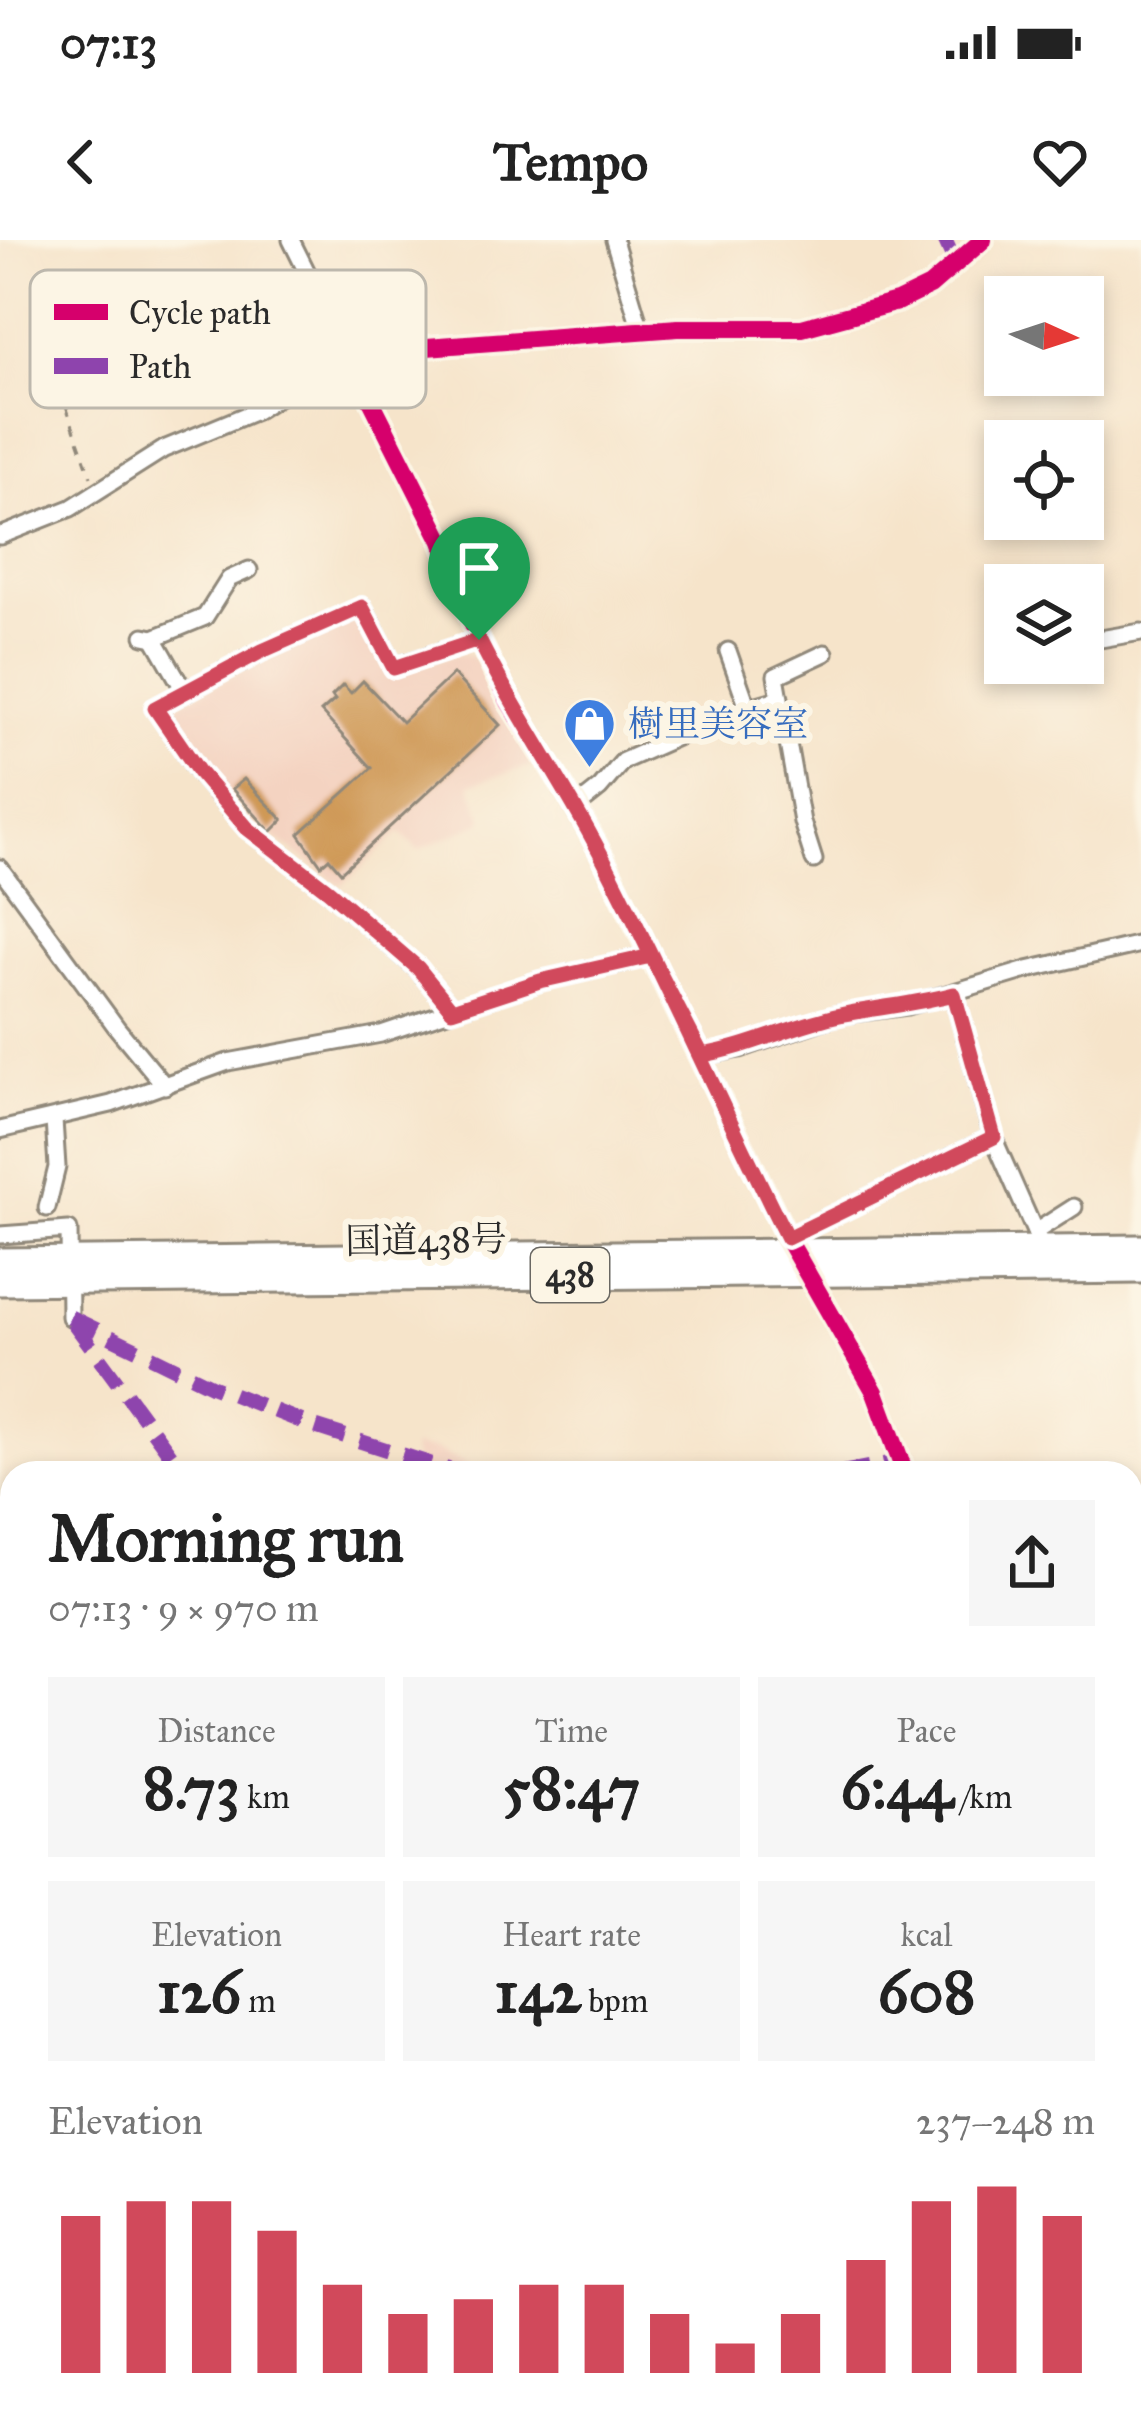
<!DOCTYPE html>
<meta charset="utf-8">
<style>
body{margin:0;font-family:"IM FELL Great Primer","Noto Serif JP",serif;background:#f6f6f6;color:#222;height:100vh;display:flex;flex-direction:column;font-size:45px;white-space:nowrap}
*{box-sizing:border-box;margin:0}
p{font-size:39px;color:#767676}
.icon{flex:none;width:66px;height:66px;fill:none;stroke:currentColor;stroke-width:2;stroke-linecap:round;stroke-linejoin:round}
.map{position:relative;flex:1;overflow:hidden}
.details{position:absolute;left:0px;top:1221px;width:1143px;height:972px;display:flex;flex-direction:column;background:#fff;border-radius:36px 36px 0 0;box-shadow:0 6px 18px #0003}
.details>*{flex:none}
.needle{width:78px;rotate:93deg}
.buttons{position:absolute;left:984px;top:36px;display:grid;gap:24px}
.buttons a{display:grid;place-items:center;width:120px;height:120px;border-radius:0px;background:#fff;box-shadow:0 6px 18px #0003;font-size:60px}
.pin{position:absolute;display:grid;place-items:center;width:102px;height:102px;color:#fff;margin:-123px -51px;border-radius:50% 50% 50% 0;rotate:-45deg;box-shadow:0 0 12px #0007}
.pin .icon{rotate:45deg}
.round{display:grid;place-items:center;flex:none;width:126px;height:126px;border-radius:0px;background:#f6f6f6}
.headline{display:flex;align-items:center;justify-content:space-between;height:204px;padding:0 48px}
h1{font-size:66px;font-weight:700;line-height:90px}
.figures{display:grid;grid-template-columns:repeat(3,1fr);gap:18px;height:204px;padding:12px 48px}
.figures div{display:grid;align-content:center;border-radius:0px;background:#f6f6f6;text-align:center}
.figures b{font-size:60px;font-weight:700}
.figures small{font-size:33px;font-weight:400}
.figures p{font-size:33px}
.chart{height:336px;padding:24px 48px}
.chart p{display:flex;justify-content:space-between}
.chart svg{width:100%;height:216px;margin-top:12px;stroke:#d1495b;stroke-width:6}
.status{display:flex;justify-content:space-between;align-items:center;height:84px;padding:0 60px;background:#fff;direction:ltr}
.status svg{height:33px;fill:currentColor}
header{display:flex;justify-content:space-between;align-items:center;height:156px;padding:0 48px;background:#fff;font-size:54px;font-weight:700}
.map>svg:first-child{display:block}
.built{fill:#f4d3c1}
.building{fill:#cf9957}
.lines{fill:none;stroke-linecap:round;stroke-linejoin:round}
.street-casing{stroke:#90887a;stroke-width:21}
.primary-casing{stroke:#90887a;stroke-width:30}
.highway-casing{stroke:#90887a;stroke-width:33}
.path{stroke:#90887a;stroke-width:3;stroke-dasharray:9 9;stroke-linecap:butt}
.street{stroke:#fff;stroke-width:15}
.primary{stroke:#fff;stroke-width:24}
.highway{stroke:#fff;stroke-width:27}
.quiet{stroke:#8e44ad;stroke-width:15;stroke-dasharray:30 15;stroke-linecap:butt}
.cycleway-casing{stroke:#fcf5e5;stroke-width:26}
.cycleway{stroke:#d6006c;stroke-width:18}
.route-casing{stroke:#fff;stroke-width:24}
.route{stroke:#d1495b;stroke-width:15}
.labels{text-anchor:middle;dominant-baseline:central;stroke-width:12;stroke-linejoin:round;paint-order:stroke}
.shield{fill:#fcf5e5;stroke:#6a6863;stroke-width:3}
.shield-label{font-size:33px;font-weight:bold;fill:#2b2b2b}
.shop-label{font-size:36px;fill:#366cbe;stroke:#fcf5e5;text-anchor:start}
.street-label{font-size:36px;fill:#2b2b2b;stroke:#fcf5e5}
.key{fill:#fcf5e5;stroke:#bdb8ad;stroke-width:3}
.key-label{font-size:33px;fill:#2b2b2b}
</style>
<div class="status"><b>07:13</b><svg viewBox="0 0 49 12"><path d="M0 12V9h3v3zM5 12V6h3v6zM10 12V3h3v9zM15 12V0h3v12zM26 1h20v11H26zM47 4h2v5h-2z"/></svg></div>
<header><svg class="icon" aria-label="back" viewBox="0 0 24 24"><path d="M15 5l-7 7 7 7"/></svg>Tempo<svg class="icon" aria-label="heart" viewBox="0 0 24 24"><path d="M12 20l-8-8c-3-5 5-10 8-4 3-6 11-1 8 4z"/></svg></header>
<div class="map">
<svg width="1141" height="2193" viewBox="0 0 1141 2193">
<rect width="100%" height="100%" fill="#fcf5e5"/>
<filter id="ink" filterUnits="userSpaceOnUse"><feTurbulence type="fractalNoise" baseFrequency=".00833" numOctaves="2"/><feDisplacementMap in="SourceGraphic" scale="24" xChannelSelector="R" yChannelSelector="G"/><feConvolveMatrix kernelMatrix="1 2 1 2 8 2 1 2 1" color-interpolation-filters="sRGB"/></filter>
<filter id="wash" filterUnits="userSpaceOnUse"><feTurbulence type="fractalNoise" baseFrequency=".004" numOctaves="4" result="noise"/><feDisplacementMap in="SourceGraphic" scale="48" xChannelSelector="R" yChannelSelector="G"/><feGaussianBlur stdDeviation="2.7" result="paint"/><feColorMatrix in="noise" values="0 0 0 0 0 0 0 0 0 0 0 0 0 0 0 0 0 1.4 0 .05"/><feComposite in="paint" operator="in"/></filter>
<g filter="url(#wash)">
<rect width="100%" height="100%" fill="#f6e4ca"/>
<g class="built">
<path d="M353 380 366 384 387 436 460 413 475 418 537 524 470 544 484 581 418 610 400 592 341 646 249 579 171 478 174 466 285 408Z"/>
<path d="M412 1207 435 1210 485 1233H416Z"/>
</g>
<g id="blocks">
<g class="building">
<path d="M453 434 500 485 341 632 329 618 321 625 299 594 372 528 321 472 335 460 332 456 343 445 351 453 363 441 402 482Z"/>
<path d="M244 539 283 580 271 592 232 549Z"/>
</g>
</g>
</g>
<g filter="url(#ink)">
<use href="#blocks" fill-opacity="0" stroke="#90887a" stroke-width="3"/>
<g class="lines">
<defs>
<g id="street">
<path d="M614 0 641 90"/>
<path d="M0 296 71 268 164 209 256 171 347 113 291 0"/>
<path d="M144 396 154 398 205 377 229 339 249 330"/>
<path d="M154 398 185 452"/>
<path d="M1083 402 1141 392"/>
<path d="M728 411 748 468"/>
<path d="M576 567 600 548 623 521 736 471 778 459"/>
<path d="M814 620 802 582 776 436 825 413"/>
<path d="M0 628 117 788 165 846"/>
<path d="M452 769 418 729 329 651 247 588 199 533 155 468 262 411 362 367 394 427 479 400"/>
<path d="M702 815 740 809 838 775 907 766 1027 730 1141 704"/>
<path d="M0 890 111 864 228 822 381 794 540 741 651 716"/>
<path d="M993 897 1043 1010"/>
<path d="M47 968 57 927 54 880"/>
<path d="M1035 992 1074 967"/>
<path d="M0 995 69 990 70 1077"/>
<path d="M787 998 993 897 954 755"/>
<path d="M905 1233 875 1152 787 998 607 625 576 567 510 463 477 395 442 301 347 113 678 88H802L897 62 930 46 983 0"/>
<path d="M1131 1448 1141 1449"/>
<path d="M595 2181 600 2193"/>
<path d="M728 2181 730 2185 738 2181"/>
<path d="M920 2181 926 2193"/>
<path d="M1070 2181 1075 2193"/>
<path d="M195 2193 197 2181"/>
</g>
<g id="primary">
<path d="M0 1943 12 1979"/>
<path d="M69 2181 71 2193"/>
</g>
<g id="highway">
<path d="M0 1022 1141 1009"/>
<path d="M0 1041 1141 1029"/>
<path d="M1131 1846 1141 1845"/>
<path d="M0 1938 12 1942"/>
</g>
</defs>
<use href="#street" class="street-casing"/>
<use href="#primary" class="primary-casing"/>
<use href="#highway" class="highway-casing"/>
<path class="path" d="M61 118 72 164 66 166 91 237"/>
<use href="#street" class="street"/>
<use href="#primary" class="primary"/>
<use href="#highway" class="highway"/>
<g class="quiet">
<path d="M945 0 955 22"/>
<path d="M70 1077 212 1146 313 1186 459 1233"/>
<path d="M73 1082 184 1233"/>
<path d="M839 1233 902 1221"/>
</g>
<defs>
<path id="cycleway" d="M905 1233 875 1152 787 998 607 625 576 567 510 463 477 395 442 301 347 113 678 88H802L897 62 930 46 983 0"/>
</defs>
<use href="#cycleway" class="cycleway-casing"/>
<use href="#cycleway" class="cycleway"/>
</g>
</g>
<g class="lines" filter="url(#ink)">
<defs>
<path id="route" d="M479 400C517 477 567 547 606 624 669 747 725 874 787 998L994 897 954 754C916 764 878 767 840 775 793 785 750 807 702 815L651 716 540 741 452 770 418 728 329 651 247 588 199 532 155 468 262 411 362 367 394 428 479 400"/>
</defs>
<use href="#route" class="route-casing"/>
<use href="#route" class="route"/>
</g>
<defs>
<symbol id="shop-pin" viewBox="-11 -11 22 30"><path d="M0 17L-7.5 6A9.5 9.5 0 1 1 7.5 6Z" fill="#3f7fe0" stroke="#fcf5e5"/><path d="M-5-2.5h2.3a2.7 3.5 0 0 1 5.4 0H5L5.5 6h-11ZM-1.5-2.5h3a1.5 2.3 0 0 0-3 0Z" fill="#fff"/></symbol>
</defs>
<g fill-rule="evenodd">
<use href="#shop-pin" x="560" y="454" width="59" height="81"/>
</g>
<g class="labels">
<rect class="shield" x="531" y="1008" width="78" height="54" rx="9"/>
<g class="shield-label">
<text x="570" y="1035">438</text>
</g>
<g class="shop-label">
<text x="628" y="484">樹里美容室</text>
</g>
<g class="street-label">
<text transform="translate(426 1000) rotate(-1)">国道438号</text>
</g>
</g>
<rect x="30" y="30" width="396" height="138" rx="18" class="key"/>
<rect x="54" y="64" width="54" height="16" fill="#d6006c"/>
<rect x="54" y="118" width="54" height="16" fill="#8e44ad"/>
<g class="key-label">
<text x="129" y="84">Cycle path</text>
<text x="129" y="138">Path</text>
</g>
</svg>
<div class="buttons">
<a><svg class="needle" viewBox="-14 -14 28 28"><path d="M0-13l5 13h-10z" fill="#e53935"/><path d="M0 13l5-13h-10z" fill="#767676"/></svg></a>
<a><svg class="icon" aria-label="locate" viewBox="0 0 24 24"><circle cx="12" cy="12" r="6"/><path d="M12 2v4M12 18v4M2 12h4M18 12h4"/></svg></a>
<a><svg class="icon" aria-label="layers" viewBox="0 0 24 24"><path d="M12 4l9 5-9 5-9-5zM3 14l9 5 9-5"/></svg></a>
</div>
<div class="pin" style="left:479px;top:400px;background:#1e9e55"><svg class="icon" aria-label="arrive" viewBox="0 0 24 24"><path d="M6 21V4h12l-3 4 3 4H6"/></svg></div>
<section class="details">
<div class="headline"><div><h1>Morning run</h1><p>07:13 · 9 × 970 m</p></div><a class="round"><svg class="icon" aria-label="share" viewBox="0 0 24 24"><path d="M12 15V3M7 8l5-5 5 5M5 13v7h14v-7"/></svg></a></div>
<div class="figures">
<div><p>Distance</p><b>8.73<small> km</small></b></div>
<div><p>Time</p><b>58:47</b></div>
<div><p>Pace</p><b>6:44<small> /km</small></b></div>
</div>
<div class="figures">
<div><p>Elevation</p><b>126<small> m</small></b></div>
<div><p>Heart rate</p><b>142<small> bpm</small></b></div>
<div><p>kcal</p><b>608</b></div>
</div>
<div class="chart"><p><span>Elevation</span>237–248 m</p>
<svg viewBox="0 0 160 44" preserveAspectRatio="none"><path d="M5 44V12M15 44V9M25 44V9M35 44V15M45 44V26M55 44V32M65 44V29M75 44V26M85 44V26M95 44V32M105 44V38M115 44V32M125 44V21M135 44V9M145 44V6M155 44V12"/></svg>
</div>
</section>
</div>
